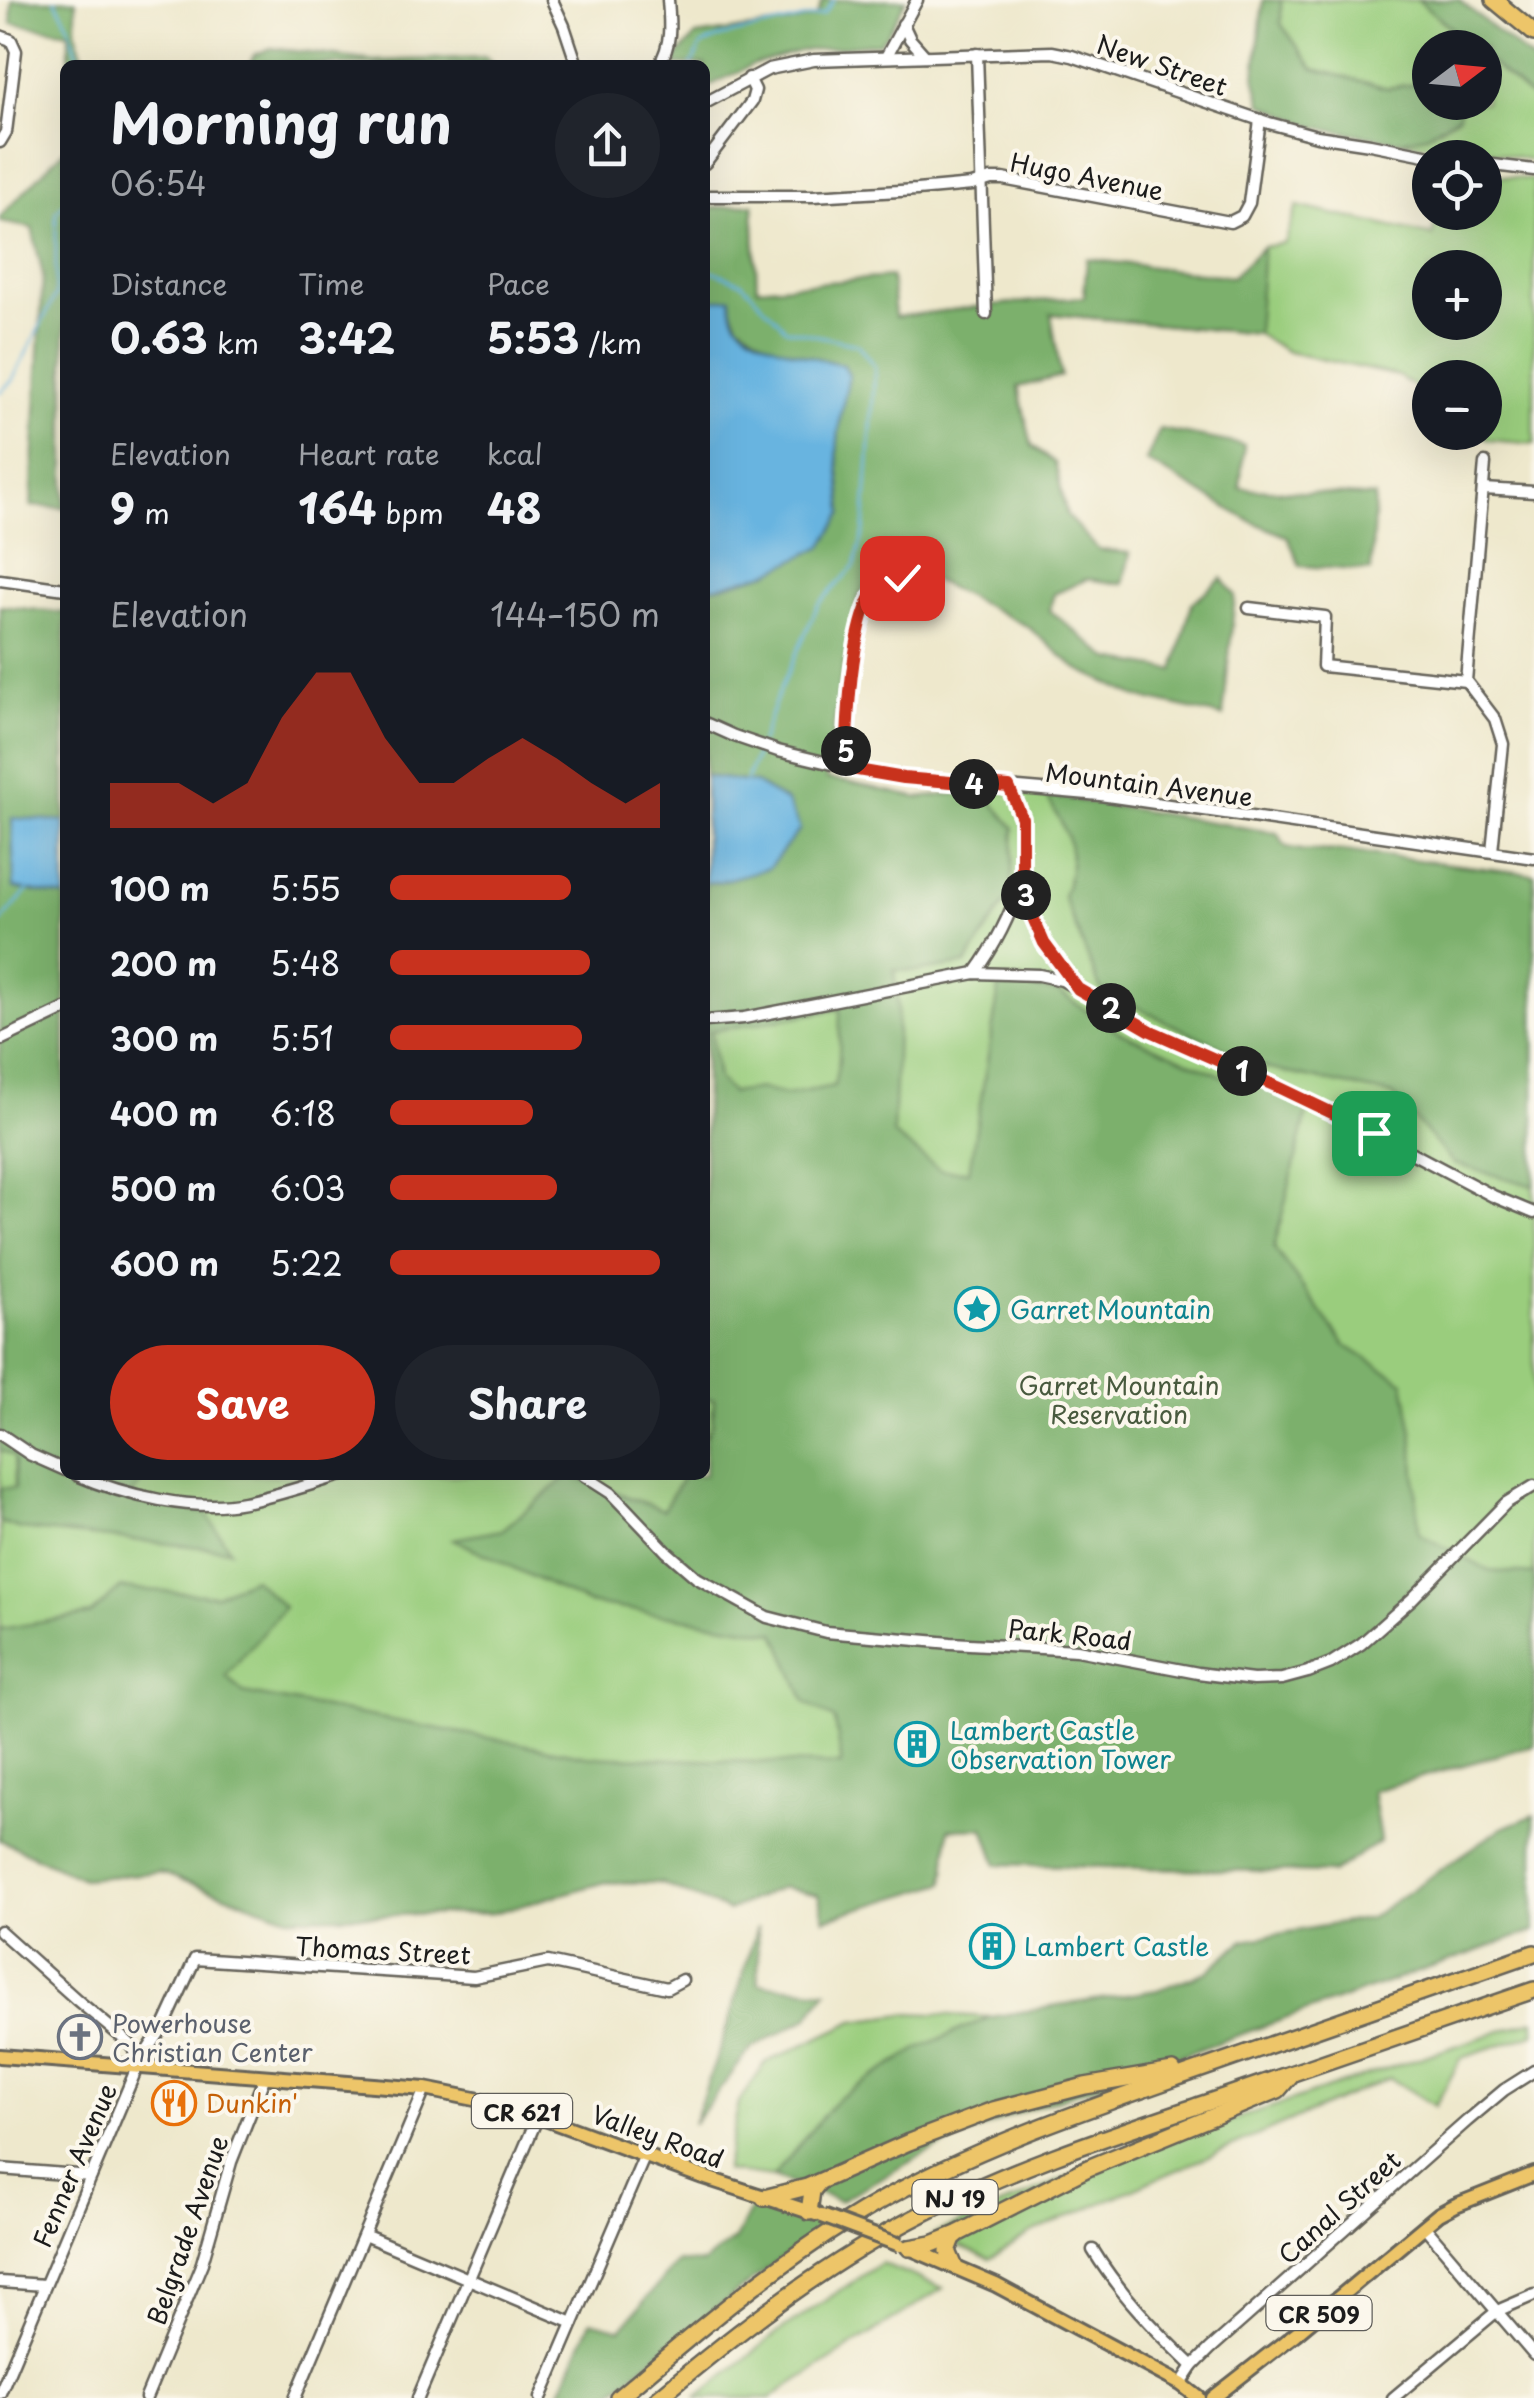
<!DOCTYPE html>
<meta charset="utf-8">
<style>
body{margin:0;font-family:"Playpen Sans",sans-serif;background:#20242c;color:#f1f3f6;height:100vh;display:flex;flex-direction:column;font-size:38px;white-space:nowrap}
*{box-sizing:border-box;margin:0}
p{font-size:32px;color:#9ea1a6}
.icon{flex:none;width:55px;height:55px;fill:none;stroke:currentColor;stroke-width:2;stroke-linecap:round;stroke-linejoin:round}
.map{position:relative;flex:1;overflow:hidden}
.side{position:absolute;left:60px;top:60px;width:650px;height:1420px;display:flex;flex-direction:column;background:#171b24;border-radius:15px;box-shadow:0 10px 40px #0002}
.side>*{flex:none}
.needle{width:65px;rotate:74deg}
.tools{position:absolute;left:1412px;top:30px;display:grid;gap:20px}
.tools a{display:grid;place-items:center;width:90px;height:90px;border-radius:50%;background:#171b24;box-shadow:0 10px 40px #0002;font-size:50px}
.pin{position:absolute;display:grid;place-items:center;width:85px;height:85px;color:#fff;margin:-42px;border-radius:20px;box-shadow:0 5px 15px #0006}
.km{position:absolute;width:50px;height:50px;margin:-25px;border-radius:50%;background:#222;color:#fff;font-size:28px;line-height:50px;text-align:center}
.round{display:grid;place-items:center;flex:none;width:105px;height:105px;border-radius:52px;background:#20242c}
.summary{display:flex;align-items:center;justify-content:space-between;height:170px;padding:0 50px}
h1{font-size:55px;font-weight:700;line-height:75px}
.stats{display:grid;grid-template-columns:repeat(3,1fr);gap:15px;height:170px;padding:10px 50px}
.stats div{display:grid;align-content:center}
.stats b{font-size:42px;font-weight:700}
.stats small{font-size:28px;font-weight:400}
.stats p{font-size:28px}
.chart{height:280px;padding:20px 50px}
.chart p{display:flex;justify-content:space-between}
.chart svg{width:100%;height:180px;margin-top:10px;fill:#c8321e;opacity:.7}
.button{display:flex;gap:20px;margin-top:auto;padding:20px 50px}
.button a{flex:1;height:115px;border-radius:60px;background:#c8321e;color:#fff;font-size:40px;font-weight:700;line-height:115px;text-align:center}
.button a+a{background:#20242c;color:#f1f3f6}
ul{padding:0 50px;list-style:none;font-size:32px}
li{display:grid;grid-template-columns:160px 120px 1fr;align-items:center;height:75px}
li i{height:25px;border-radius:12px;background:#c8321e}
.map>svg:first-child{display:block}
.green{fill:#9acd7d;stroke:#5b744c;stroke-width:2.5;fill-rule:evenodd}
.forest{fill:#7bb06c;stroke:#4c6644;stroke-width:2.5;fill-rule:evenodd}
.water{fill:#67b4e0;stroke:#42687e;stroke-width:2.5}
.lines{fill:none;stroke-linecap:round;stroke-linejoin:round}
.stream{stroke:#67b4e0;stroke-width:2.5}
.minor-casing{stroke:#66635a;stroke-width:15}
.major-casing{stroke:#66635a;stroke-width:18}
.highway-casing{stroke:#66635a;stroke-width:20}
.minor{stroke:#fff;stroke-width:10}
.major{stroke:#edc569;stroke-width:12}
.highway{stroke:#edc569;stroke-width:15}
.major-bridge-casing{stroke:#66635a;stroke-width:18;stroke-linecap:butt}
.major-bridge{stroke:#edc569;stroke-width:12}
.route-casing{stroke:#fff;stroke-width:20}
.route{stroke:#c8321e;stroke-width:12}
.labels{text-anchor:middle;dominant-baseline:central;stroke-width:8;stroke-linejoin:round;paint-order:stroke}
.shield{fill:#fbf7ec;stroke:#5f5e5a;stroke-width:2.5}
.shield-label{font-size:22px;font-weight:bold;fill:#1c1c1c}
.street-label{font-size:25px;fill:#1c1c1c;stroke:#fbf7ec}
.culture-label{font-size:25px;fill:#0d838f;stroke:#fbf7ec;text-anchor:start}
.park-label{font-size:25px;fill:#485a3e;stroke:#fbf7ec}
.worship-label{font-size:25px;fill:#5b616d;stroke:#fbf7ec;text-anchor:start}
.food-label{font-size:25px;fill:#c56008;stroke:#fbf7ec;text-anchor:start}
</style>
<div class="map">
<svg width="1534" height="2398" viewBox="0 0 1534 2398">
<rect width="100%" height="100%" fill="#fbf7ec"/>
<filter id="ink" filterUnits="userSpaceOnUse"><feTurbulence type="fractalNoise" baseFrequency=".01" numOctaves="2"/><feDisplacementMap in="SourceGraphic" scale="20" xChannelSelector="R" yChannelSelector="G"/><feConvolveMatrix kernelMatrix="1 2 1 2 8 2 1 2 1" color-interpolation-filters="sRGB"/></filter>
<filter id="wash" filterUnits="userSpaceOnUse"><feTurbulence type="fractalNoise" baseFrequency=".0048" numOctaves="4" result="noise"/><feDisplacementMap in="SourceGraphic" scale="40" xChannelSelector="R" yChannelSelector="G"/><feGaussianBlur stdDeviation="2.25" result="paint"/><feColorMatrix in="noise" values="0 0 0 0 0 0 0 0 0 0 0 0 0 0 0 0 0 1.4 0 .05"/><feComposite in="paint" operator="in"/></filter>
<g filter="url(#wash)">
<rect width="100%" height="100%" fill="#eee8cc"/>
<g class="green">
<path d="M1281 0H1418L1473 47 1430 48V82L1387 88 1314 69 1281 24Z"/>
<path d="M1485 58 1534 100V161L1498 153 1398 141 1427 135 1458 116V103L1485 102Z"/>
<path d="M1485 174 1534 180V444L1489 440 1479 433 1485 432V378H1430V396L1398 376 1288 352 1257 334 1050 314 1061 376 1018 387 1032 445 1055 463 1067 516 1099 550 1130 553 1123 584 1087 579 1054 594 1049 610 1027 626 901 564 876 571 859 596 841 678 826 779 847 782 919 798 982 790 1046 795 1277 833 1286 847 1301 850 1343 851 1534 874V1745L1372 1791 1380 1841 1332 1873 997 1864 984 1828 949 1829 944 1883 825 1919 818 1895 782 1887 728 1911 661 1883 606 1882 493 1913 289 1917 159 1872 83 1879 0 1840V606L65 613V1475H705V588L721 586 843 513 837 452 843 365 772 346 732 310 711 300 705 301V209L753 204 757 288 891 277 895 317 992 305 1084 297 1087 259 1233 277 1263 247 1285 243 1297 206 1433 236 1436 213 1485 212ZM1430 268H1485V322H1430Z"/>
<path d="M911 2013 990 2017 921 2047 836 2100 773 2177 725 2171 739 2102 765 2063 854 2021Z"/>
<path d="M1534 2020V2034L1462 2057 1435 2106 1390 2078 1031 2233 990 2259 933 2235 1099 2164Z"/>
<path d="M881 2263 943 2288 770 2398H697L774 2335Z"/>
</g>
<g class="forest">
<path d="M12 0H76V30L85 65H69V32L11 23Z"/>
<path d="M823 0H906L888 33 879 43 800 51 752 65 705 88V65H673L680 53 696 36 793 22 816 16Z"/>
<path d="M1263 0H1281V24L1314 69 1387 88 1430 82V102L1458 103 1459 115 1427 135 1398 141 1315 127 1262 104 1255 77Z"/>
<path d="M1418 0H1459L1534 62V100L1485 58V48L1473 47Z"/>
<path d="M271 48 374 61 486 57 494 65H249L254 55Z"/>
<path d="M65 149V508L31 506 43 275 32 228 0 222V217Z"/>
<path d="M753 204 757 288 891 277 895 317 992 305 1084 297 1087 259 1232 277 1263 247 1257 334 1051 314 1061 376 1018 387 1032 446 1055 463 1067 516 1099 550 1130 553 1123 584 1087 579 1054 594 1049 610 1110 659 1174 670 1192 603 1222 578 1235 595 1223 717 1135 696 1076 668 1027 626 901 564 876 571 859 596 841 678 826 779 847 782 919 798 982 790 1014 828 1011 893 966 964 919 971 894 970 898 1006 893 1134 940 1170 969 1171 1000 983 1058 992 1119 1032 1225 1077 1278 1087 1309 1105 1274 1248 1345 1345 1404 1382 1412 1428 1419 1533 1489 1571 1534 1574V1745L1372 1791 1380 1841 1332 1873 997 1864 984 1828 949 1829 944 1883 825 1919 818 1895 782 1887 728 1911 661 1883 606 1882 493 1913 289 1917 159 1872 83 1879 0 1840V1629L91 1614 120 1588 216 1595 253 1578 284 1607 226 1676 243 1693 587 1756 842 1765 835 1720 805 1702 776 1633 587 1603 453 1539 502 1530 569 1475 663 1510 684 1475H705V1439L712 1426 714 1399 705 1398V883L719 882 787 802 756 783 705 776V588L721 586 770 572 843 513 837 452 843 365 772 346 738 323 732 310 711 300 705 301V209ZM840 1009 839 1060 834 1086 786 1095 761 1089 731 1093 718 1079 711 1031Z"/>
<path d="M1160 429 1244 445 1240 488 1375 497 1371 571 1300 566 1288 537 1248 520 1146 461Z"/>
<path d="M0 606 65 613V821L12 819 14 887 65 897V1475H145L131 1497 206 1513 230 1550 21 1529 0 1522V1488H15L14 1456 0 1450Z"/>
<path d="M1046 795 1277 833 1286 847 1301 850 1343 851 1534 874V1186L1454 1164 1393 1095 1269 1069 1173 1025 1100 988 1063 896C1080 853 1067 832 1046 795Z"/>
<path d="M1534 1815V1931L1018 2113 928 2152 839 2201 773 2177 836 2100 921 2047 990 2017 1157 1990 1207 1972 1244 1940 1370 1918 1500 1829Z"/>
<path d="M757 1927 759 1984 827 1991 807 2018 751 2049 693 2124 726 2031Z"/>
<path d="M757 2197 825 2218 824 2227 687 2330 605 2398H558L591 2321 621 2329 677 2262 703 2263 735 2239Z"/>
</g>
<g class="water">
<path d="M731 298C731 306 732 315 737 322 756 346 814 357 844 365L849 375 840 419 837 452 843 513 823 546 770 572 721 586 705 588V301Z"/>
<path d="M705 776 755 783 787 802 800 829 769 868 718 882 705 883Z"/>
<path d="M12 818 65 821V897L14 888Z"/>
</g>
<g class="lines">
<g class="stream">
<path d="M55 0 69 25 81 65"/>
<path d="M691 65 702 45 723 36 824 14 834 0"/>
<path d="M705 268 742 283 786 329 857 344 875 367 864 531 855 566 818 605 777 697 761 742"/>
<path d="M0 392 12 381 56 295V212L65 202"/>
<path d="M746 781 758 750"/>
<path d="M0 923 28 890"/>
</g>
</g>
</g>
<g filter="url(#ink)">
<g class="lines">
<defs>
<g id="minor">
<path d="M552 0 564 26 577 65"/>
<path d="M903 24 910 39 925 56"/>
<path d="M0 36 11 40 16 51 6 132 0 142"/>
<path d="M977 54 986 314"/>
<path d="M886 57 917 0"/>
<path d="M659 65C672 44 670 24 668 0"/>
<path d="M705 103 769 69 814 60 1052 52 1072 56 1269 123 1317 136 1370 144 1440 158"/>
<path d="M705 163 752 101 755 90 749 78"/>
<path d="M1485 164 1534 170"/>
<path d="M705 196H813L917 190 972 185 991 179H1003L1230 222 1242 216 1249 203 1260 120"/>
<path d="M1485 463 1466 681 1495 719 1503 744 1492 851"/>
<path d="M1484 489 1534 492"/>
<path d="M0 580 65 589"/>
<path d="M1249 608 1325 617 1323 666 1466 681"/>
<path d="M705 723 734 736 778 751 862 771 904 778 1100 795 1534 858"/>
<path d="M846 767C847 734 849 565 904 578 916 581 925 594 934 603"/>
<path d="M1009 787 1021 818 1022 882 1031 913 1044 943 1071 981"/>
<path d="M975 973C996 945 1009 916 1022 883"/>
<path d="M705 1021 744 1018 975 973 1039 975 1062 980 1151 1031 1278 1087 1374 1133 1493 1196 1534 1213"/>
<path d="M0 1040 65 1009"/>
<path d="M0 1434 31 1455 65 1470"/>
<path d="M77 1475C123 1495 194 1512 244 1502 277 1496 310 1484 342 1475"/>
<path d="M583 1475 611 1493 667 1552 697 1578 767 1617 826 1632 951 1643 1077 1650 1198 1673 1253 1680 1282 1679 1308 1672 1331 1663 1361 1644 1412 1599 1506 1503 1534 1486"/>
<path d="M0 1931 77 2000 129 2043 136 2053 138 2064"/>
<path d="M0 2169 91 2176"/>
<path d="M1424 2226 1534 2355"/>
<path d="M364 2235 573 2323"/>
<path d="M1093 2250C1119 2293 1156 2331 1193 2366"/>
<path d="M0 2282 45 2285"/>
<path d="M1181 2384 1193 2366 1210 2349 1467 2121 1504 2090 1534 2071"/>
<path d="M0 2393 138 2065 165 2024 195 1959 474 1977 548 1962 667 1988 682 1980"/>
<path d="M146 2398 202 2263 231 2162 265 2076"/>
<path d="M295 2398 425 2089"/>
<path d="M418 2398 538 2116"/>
<path d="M541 2398 645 2155"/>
<path d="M1393 2398 1497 2311 1534 2295"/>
</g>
<g id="major">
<path d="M0 2056 425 2089 510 2106 703 2177 816 2214"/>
<path d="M907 2247 996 2285 1181 2384 1199 2398"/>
<path d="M1213 2398 1295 2334 1439 2214 1456 2205 1534 2174"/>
</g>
<g id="highway">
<path d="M1494 0 1534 33"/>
<path d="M764 2198 807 2187 909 2142 993 2110 1085 2086 1173 2071"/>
<path d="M809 2212 812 2191 819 2182"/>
<path d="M909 2248 932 2244 957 2234"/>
<path d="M954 2265 948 2251 953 2238 959 2233 1088 2168 1278 2090 1290 2076"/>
<path d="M618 2398C701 2327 783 2257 877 2203 974 2148 1079 2112 1184 2075 1301 2034 1417 1994 1534 1953"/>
<path d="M658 2398C742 2328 828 2261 926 2212 1015 2167 1109 2136 1203 2104 1313 2066 1423 2028 1534 1990"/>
</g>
</defs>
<use href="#minor" class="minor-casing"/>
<use href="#major" class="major-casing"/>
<use href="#highway" class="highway-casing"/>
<use href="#minor" class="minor"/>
<use href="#major" class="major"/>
<use href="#highway" class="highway"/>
<defs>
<path id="major-bridge" d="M822 2216 900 2245"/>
</defs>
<use href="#major-bridge" class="major-bridge-casing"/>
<use href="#major-bridge" class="major-bridge"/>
</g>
</g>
<g class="lines" filter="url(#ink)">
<defs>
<path id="route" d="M902 578C896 577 892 577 887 579 850 597 847 730 846 768L904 778 1009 787 1022 818V882L1031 913 1044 943 1078 989 1151 1031 1278 1087 1374 1133"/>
</defs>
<use href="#route" class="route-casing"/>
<use href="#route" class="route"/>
</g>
<defs>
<symbol id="sight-ring" viewBox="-11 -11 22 22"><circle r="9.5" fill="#fbf7ec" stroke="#0f9aa8" stroke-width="1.5"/><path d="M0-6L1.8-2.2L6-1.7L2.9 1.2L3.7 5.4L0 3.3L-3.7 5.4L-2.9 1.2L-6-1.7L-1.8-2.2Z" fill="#0f9aa8"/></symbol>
<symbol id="building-ring" viewBox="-11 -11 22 22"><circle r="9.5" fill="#fbf7ec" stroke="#0f9aa8" stroke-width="1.5"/><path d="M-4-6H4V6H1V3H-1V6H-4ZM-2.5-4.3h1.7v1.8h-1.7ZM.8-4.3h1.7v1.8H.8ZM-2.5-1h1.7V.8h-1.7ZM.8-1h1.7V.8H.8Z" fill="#0f9aa8"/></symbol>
<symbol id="church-ring" viewBox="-11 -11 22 22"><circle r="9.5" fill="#fbf7ec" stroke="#6b7280" stroke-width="1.5"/><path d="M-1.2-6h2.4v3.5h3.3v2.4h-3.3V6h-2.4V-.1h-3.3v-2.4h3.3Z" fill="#6b7280"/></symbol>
<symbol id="restaurant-ring" viewBox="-11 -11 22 22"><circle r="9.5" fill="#fbf7ec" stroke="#e8710a" stroke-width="1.5"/><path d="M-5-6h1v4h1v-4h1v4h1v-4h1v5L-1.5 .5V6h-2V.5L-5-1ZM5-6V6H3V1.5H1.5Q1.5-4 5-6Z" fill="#e8710a"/></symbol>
</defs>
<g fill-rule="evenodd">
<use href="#sight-ring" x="952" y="1284" width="50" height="50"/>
<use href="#building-ring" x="892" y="1719" width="50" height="50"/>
<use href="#building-ring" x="967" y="1921" width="50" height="50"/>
<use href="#church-ring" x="55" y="2012" width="50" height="50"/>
<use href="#restaurant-ring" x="149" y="2078" width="50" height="50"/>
</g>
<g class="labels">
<g class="shield">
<rect x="472" y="2094" width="100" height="34" rx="8"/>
<rect x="912.5" y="2180" width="85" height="34" rx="8"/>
<rect x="1266.5" y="2296" width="105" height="34" rx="8"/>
</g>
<g class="shield-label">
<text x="522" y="2111">CR 621</text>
<text x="955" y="2197">NJ 19</text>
<text x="1319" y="2313">CR 509</text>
</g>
<g class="street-label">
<text transform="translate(1162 65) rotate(19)">New Street</text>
<text transform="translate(1087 176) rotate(11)">Hugo Avenue</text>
<text transform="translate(1149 784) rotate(7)">Mountain Avenue</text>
<text transform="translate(1070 1634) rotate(6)">Park Road</text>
<text transform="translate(383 1950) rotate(3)">Thomas Street</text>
<text transform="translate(658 2136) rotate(20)">Valley Road</text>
<text transform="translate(74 2165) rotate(-67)">Fenner Avenue</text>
<text transform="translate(1339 2207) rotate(-42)">Canal Street</text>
<text transform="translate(187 2230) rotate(-71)">Belgrade Avenue</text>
</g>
<g class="culture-label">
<text x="1010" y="1309">Garret Mountain</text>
<text x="950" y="1730">Lambert Castle<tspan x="950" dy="29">Observation Tower</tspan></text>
<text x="1024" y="1946">Lambert Castle</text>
</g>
<g class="park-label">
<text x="1119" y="1385">Garret Mountain<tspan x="1119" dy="29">Reservation</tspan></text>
</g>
<g class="worship-label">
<text x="112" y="2023">Powerhouse<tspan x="112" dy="29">Christian Center</tspan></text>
</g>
<g class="food-label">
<text x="206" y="2103">Dunkin'</text>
</g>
</g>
</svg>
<div class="tools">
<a><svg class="needle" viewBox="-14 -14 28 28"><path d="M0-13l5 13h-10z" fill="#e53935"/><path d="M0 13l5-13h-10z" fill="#9ea1a6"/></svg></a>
<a><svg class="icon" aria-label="locate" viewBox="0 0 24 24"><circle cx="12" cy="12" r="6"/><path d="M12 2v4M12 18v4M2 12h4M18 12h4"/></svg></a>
<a>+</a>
<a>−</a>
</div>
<div class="pin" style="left:1374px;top:1133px;background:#1e9e55"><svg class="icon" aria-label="arrive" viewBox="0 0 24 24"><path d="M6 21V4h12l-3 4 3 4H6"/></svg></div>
<div class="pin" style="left:902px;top:578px;background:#d93025"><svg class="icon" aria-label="check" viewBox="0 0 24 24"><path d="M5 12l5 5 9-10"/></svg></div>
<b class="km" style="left:1242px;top:1071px">1</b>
<b class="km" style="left:1111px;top:1008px">2</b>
<b class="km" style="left:1026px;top:895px">3</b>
<b class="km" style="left:974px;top:784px">4</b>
<b class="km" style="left:846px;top:751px">5</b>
<section class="side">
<div class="summary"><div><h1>Morning run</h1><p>06:54</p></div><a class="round"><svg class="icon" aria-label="share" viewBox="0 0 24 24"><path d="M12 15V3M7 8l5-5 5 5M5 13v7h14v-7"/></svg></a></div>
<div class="stats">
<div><p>Distance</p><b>0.63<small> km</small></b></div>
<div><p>Time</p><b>3:42</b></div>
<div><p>Pace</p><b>5:53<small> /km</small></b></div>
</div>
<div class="stats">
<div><p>Elevation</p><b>9<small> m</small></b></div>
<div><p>Heart rate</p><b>164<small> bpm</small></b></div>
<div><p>kcal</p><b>48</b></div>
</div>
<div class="chart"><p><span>Elevation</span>144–150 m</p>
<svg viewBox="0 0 160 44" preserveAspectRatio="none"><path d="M0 44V33L10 33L20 33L30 38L40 33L50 17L60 6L70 6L80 22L90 33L100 33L110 27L120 22L130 27L140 33L150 38L160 33V44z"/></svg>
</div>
<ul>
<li><b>100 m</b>5:55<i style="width:67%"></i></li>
<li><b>200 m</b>5:48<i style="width:74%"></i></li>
<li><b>300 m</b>5:51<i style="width:71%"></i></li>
<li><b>400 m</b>6:18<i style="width:53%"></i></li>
<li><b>500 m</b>6:03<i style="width:62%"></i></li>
<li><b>600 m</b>5:22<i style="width:100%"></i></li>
</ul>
<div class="button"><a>Save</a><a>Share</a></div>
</section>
</div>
